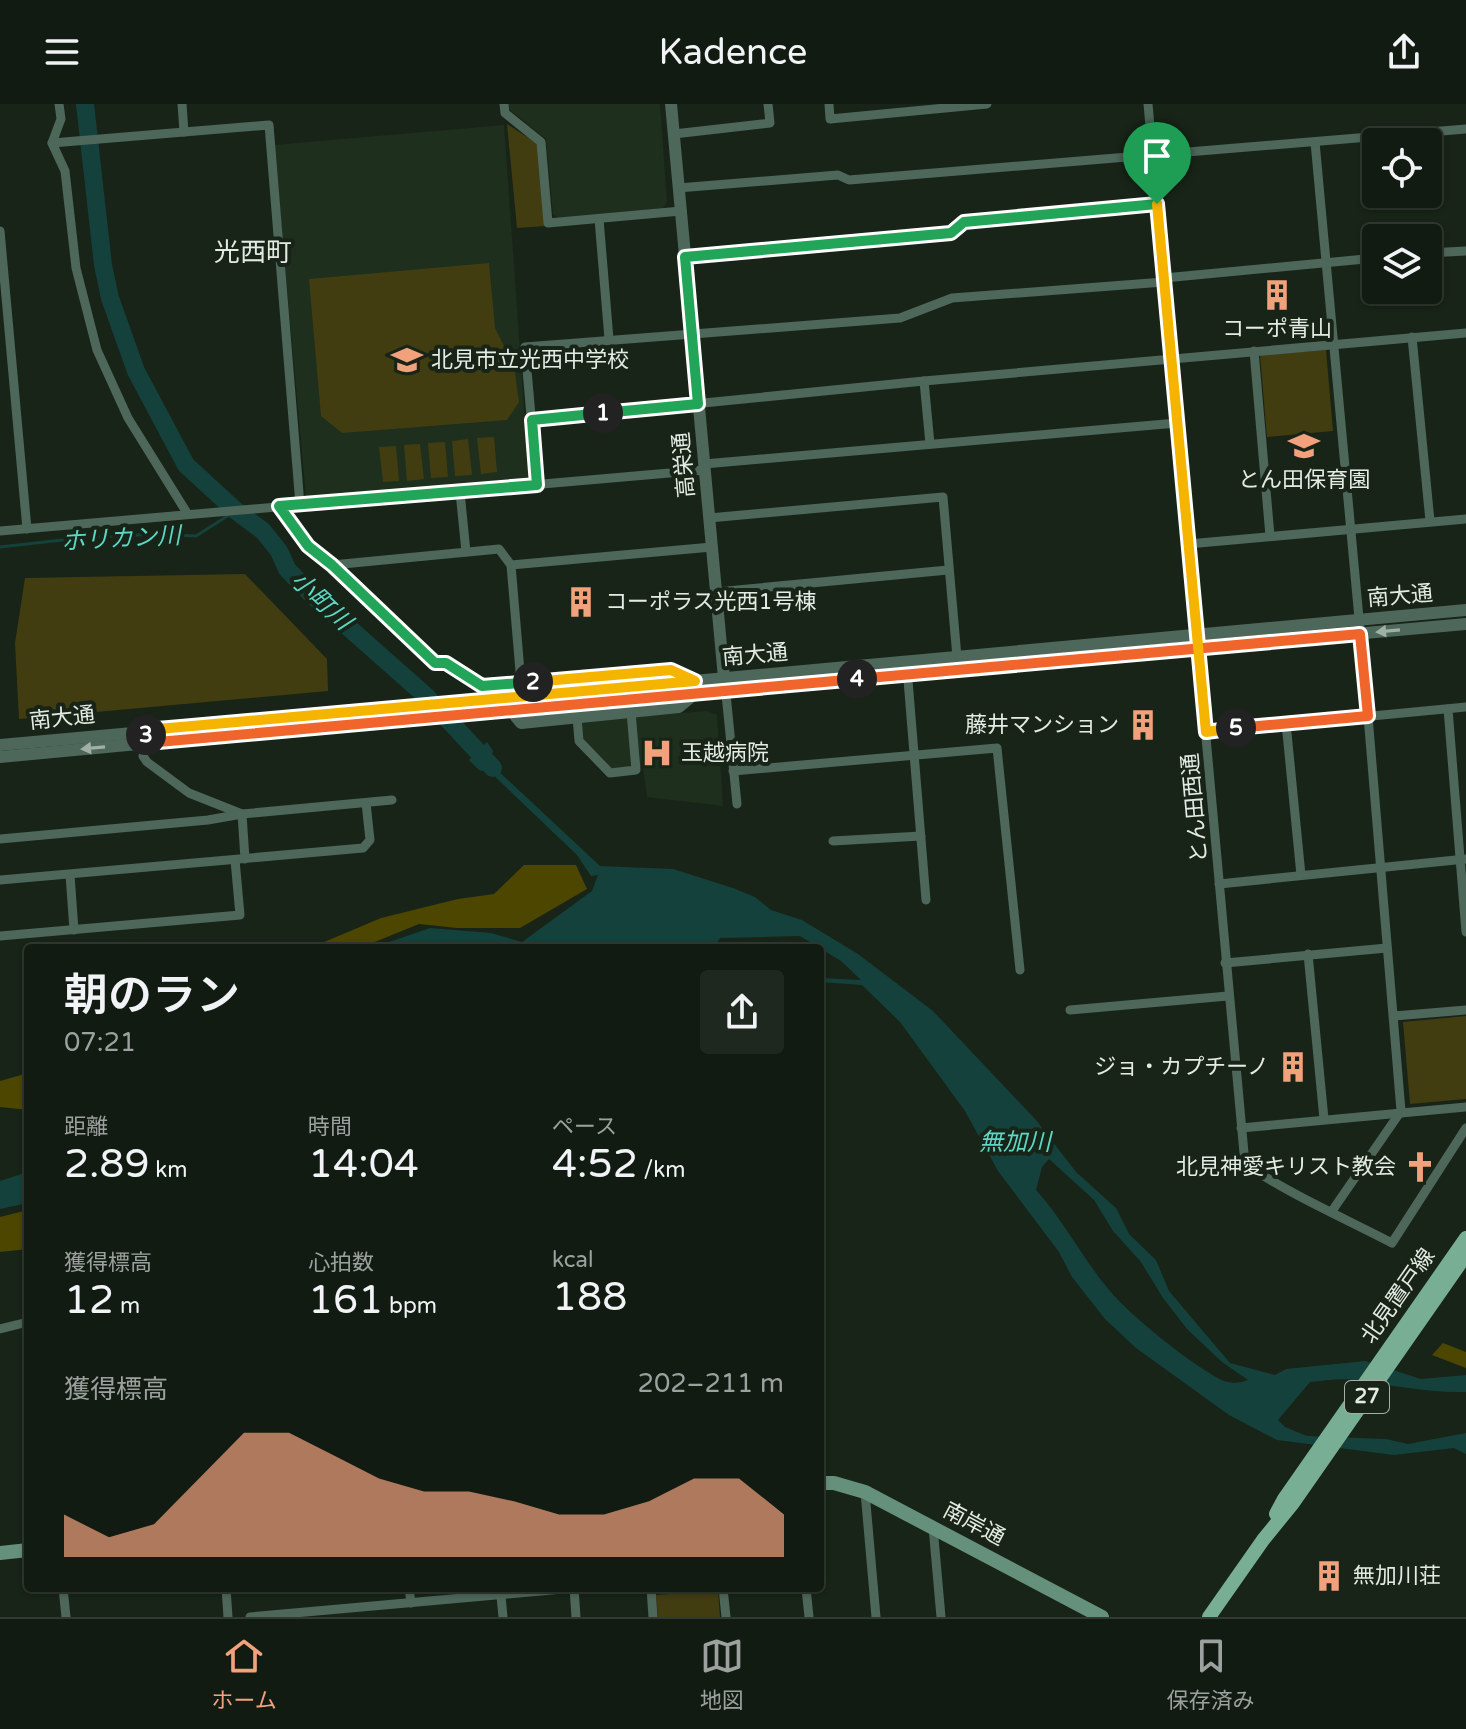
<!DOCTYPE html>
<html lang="ja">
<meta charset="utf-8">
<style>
body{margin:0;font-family:"Varela Round","Noto Sans JP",sans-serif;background:#1f281f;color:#f1f3f6;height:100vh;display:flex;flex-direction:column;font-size:30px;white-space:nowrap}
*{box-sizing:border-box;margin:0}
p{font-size:26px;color:#9ca19f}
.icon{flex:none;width:44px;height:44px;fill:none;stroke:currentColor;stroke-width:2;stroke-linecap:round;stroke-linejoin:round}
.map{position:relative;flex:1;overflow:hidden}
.panel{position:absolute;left:24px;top:840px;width:800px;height:648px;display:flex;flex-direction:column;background:#121b11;border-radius:8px;box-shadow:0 2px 6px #0004,0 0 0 2px #313931}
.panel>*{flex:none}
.controls{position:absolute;left:1362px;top:24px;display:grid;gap:16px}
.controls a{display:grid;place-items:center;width:80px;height:80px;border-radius:8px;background:#121b11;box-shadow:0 2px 6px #0004,0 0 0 2px #313931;font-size:40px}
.pin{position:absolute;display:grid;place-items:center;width:68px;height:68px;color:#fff;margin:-82px -34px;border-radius:50% 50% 50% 0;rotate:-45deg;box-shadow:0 0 8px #0007}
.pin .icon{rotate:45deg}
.km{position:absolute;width:40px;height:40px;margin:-20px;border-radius:50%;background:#222;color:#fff;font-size:22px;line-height:40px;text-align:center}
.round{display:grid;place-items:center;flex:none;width:84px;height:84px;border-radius:8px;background:#1f281f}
.head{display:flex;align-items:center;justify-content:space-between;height:136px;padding:0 40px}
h1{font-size:44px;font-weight:600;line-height:60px}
.figures{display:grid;grid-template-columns:repeat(3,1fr);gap:12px;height:136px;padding:8px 40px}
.figures div{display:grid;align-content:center}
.figures b{font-size:40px;font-weight:600}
.figures small{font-size:22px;font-weight:400}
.figures p{font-size:22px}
.chart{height:224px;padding:16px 40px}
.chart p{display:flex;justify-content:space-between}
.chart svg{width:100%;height:144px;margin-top:8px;fill:#f1a17c;opacity:.7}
header{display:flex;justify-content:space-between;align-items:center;height:104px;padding:0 40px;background:#121b11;font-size:36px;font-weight:600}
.tabs{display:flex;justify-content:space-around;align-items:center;height:112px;border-top:2px solid #313931;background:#121b11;font-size:22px;color:#9ca19f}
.tabs a{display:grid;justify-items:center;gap:4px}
.tabs .selected{color:#f1a17c}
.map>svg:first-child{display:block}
.built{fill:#1e2f1d}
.green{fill:#413d10}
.forest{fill:#4c4600}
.water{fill:#14413b;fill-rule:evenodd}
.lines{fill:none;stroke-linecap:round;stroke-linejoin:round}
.stream{stroke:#14413b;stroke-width:3}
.river{stroke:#14413b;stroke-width:18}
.minor{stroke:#4d675a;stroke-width:9}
.tertiary{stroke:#4d675a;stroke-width:12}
.secondary{stroke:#65907b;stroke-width:14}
.primary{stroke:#78af94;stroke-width:14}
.tertiary-bridge{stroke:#4d675a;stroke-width:12}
.oneway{fill:#a0b0a5}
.split-1-casing{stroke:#fff;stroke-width:16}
.split-2-casing{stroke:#fff;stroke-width:16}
.split-3-casing{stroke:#fff;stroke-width:16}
.split-4-casing{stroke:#fff;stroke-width:16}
.split-5-casing{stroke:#fff;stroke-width:16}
.split-6-casing{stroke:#fff;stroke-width:16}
.split-1{stroke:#22a559;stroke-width:10}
.split-2{stroke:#22a559;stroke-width:10}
.split-3{stroke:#f5b400;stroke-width:10}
.split-4{stroke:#f0652b;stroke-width:10}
.split-5{stroke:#f0652b;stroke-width:10}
.split-6{stroke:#f5b400;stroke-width:10}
.labels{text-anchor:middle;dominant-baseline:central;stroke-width:8;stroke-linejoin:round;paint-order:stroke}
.shield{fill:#182417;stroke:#a6afa5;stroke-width:2}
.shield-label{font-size:20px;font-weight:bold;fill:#e3ebe2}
.poi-label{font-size:22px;fill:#e3ebe2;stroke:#182417;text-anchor:start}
.street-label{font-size:22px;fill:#e3ebe2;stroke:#182417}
.water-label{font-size:24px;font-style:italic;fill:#5cd7c5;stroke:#182417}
.quarter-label{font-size:26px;fill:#e3ebe2;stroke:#182417}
</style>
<header><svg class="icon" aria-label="menu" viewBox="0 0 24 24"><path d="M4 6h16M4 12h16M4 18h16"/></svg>Kadence<svg class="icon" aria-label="share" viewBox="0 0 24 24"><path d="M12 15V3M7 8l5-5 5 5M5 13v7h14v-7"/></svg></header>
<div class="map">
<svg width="1466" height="1513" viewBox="0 0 1466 1513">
<rect width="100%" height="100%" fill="#182417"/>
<g class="built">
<path d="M509 0H660L667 98 663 104 558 114 553 110 546 35 509 5Z"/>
<path d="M504 21 529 374 306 393 274 41Z"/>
<path d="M707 607 717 611 723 702 647 693 643 663 610 665 582 635 580 617Z"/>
</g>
<g class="green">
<path d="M507 20 538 40 546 122 517 124Z"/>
<path d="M489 159 495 224 514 262 519 298 507 316 342 329 321 312 309 175Z"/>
<path d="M1326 246 1333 327 1267 333 1260 251Z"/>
<path d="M494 333 497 368 481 370 477 334Z"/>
<path d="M468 335 472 371 455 372 452 337Z"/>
<path d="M445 338 448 373 431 374 428 339Z"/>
<path d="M420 340 424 375 407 377 404 341Z"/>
<path d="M396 342 399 377 383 378 379 343Z"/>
<path d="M245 470 327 555 328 587 19 615 15 539 25 474Z"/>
<path d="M1466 912V995L1410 1000 1403 918Z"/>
<path d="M718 1486 720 1513H658L656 1491Z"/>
</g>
<g class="forest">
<path d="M524 761H576L587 785 520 824H457L419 820 360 844H310L381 814 458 795 494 790Z"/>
<path d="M28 969V1006L0 1003V977Z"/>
<path d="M28 1106V1145L0 1148V1113Z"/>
<path d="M1443 1239 1466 1248V1264L1432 1251Z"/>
</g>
<g class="water">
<path d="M487 638 493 647 490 655 493 662 600 762 673 765 733 784 755 793 771 806 802 816 858 850 933 907 1036 1016 1076 1068 1116 1104 1129 1130 1156 1156 1169 1187 1230 1259 1275 1271 1286 1265 1365 1257 1421 1275 1466 1271V1288C1427 1289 1392 1281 1354 1276 1340 1274 1324 1277 1310 1278L1278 1316 1285 1323 1307 1332 1386 1335 1408 1340 1466 1329V1350L1454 1344 1394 1351 1277 1336 1229 1311 1136 1244 1105 1215 1072 1173 1059 1148 998 1067 965 1007 900 918 862 881 820 878V874L861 876 841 857 800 832 720 834 713 844H372L430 824 491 829 522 838 592 787 598 771 591 772 577 751 491 669 479 666 469 656ZM1049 1055 1094 1096 1113 1127 1141 1158 1163 1194 1187 1225 1222 1258 1248 1276C1240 1279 1233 1280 1224 1277 1197 1265 1143 1221 1121 1199 1088 1166 1068 1121 1036 1086L1042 1063Z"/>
<path d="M28 1068V1099L0 1105V1077Z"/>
</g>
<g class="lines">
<path class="stream" d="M0 443 80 434 157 430 196 432 229 411"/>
<path class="river" d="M85 0 103 161 110 194 136 267 186 361 235 406 263 427 279 447 287 465 313 492 426 592 493 664"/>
<g class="minor">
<path d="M59 0 61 15 52 39 65 67 76 164 97 246 128 314 187 409"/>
<path d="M182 0 184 28"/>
<path d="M504 0 505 9 541 38 548 119 681 107"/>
<path d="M829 0 830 15 987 0"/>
<path d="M1148 0 1245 1060C1291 1091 1342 1113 1392 1139L1466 1024"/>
<path d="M674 30 770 19 768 0"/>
<path d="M1315 38 1368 612 1401 1007 1332 1107"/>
<path d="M52 39 269 21 300 401"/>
<path d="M678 84 838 71 849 76 1466 25"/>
<path d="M599 115 609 235"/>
<path d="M0 127 27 425"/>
<path d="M1428 149 1466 147"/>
<path d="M685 153 951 129 964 118 1157 100"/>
<path d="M1164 174 1376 154"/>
<path d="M1412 233 1430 417"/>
<path d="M1254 247 1270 432"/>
<path d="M924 277 930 340"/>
<path d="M532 316 924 277 1466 229"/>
<path d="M704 360 1177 319"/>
<path d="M537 381 525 243 900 214 952 194 1164 178"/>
<path d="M460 388 466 448"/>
<path d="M279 402 308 442 332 461 499 445 511 461"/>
<path d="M709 414 943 393 957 553"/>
<path d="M0 427 704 366"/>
<path d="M1188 440 1466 415"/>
<path d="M332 461 435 559H446L482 582 513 580"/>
<path d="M716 488 948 466"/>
<path d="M907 564 926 796"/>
<path d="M521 579 511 461 712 443"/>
<path d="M725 580 737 700"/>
<path d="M1448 605 1466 828"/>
<path d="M577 613 579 637 610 669 636 666 631 608"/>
<path d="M1286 619 1301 771"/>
<path d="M1206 628 1466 603"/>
<path d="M146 634 143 652 147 658 189 689 242 710 392 696"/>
<path d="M733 667 997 644 1020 866"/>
<path d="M0 735 208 716 242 710 245 755"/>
<path d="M833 737 921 732"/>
<path d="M70 771 74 826"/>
<path d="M0 776 363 744 370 736 366 699"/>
<path d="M1219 780 1466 755"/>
<path d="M0 832 240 811 235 756"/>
<path d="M1308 850 1324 1015"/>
<path d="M1225 859 1387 844"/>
<path d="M1070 906 1228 892"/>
<path d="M1394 912 1466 906"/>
<path d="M1241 1024 1466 1003"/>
<path d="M0 1225 28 1218"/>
<path d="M865 1388 876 1513"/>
<path d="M933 1423 941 1513"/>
<path d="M63 1484 66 1513"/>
<path d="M226 1484 228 1513"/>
<path d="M409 1484 411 1499"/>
<path d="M574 1484 576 1513"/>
<path d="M651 1484 653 1513"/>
<path d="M723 1484 726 1513"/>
<path d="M806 1484 809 1513"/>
<path d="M501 1492 503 1513"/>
<path d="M250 1513 574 1484"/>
</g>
<g class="tertiary">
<path d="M671 0 724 574"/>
<path d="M692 575 671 566 513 580 516 613 521 619 679 603 697 588"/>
<path d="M672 579 1466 506"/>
<path d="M673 591 1466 520"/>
<path d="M0 641 254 618"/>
<path d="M0 653 255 629"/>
</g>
<g class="secondary">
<path d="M820 1379H834L865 1388 1102 1513"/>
<path d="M0 1449 28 1446"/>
</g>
<g class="primary">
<path d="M1276 1410 1284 1395 1466 1134"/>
<path d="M1209 1513 1263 1436 1293 1399 1466 1151"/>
</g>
<g class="tertiary-bridge">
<path d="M254 618 672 579"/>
<path d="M255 629 673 591"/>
</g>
</g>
<defs><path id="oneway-solid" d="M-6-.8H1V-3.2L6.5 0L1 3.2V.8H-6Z" transform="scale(2)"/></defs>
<g class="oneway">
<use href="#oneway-solid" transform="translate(1388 527) rotate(175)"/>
<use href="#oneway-solid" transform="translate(93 644) rotate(175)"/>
</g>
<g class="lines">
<defs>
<path id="split-1" d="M603 309 698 300 685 153 951 129 964 118 1157 100"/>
<path id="split-2" d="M533 578 482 582 446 559H435L332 461 308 442 279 402 537 381 532 316 603 309"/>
<path id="split-3" d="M146 631V626L181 623 695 577 671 566 533 578"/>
<path id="split-4" d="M146 631 147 639 857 575"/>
<path id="split-5" d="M857 575 1360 530 1368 612 1236 624"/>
<path id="split-6" d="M1157 100 1206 628 1236 624"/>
</defs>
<use href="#split-1" class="split-1-casing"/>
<use href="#split-2" class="split-2-casing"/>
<use href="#split-3" class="split-3-casing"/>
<use href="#split-4" class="split-4-casing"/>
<use href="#split-5" class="split-5-casing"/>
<use href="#split-6" class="split-6-casing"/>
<use href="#split-1" class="split-1"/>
<use href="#split-2" class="split-2"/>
<use href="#split-3" class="split-3"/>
<use href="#split-4" class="split-4"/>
<use href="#split-5" class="split-5"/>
<use href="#split-6" class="split-6"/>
</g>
<defs>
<symbol id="building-bare" viewBox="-9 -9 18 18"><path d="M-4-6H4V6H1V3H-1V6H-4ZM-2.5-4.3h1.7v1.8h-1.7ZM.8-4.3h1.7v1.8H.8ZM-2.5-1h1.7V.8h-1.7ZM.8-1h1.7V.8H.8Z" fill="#f1a17c" stroke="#182417" stroke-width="2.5" paint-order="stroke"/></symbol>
<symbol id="school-bare" viewBox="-9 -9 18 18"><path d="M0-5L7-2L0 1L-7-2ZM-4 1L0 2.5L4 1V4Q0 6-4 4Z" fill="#f1a17c" stroke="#182417" stroke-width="2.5" paint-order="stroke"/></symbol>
<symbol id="hospital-bare" viewBox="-9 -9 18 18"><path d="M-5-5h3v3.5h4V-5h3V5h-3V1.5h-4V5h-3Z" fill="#f1a17c" stroke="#182417" stroke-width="2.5" paint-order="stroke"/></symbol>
<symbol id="church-bare" viewBox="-9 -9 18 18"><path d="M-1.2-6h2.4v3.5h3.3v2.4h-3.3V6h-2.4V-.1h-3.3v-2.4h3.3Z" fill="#f1a17c" stroke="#182417" stroke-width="2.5" paint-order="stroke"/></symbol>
</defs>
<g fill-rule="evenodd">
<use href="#building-bare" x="1255" y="169" width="44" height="44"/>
<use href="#school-bare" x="385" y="234" width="44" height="44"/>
<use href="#school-bare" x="1282" y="320" width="44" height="44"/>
<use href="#building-bare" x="559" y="476" width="44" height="44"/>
<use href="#building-bare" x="1121" y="599" width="44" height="44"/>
<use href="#hospital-bare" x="635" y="627" width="44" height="44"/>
<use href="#building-bare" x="1271" y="941" width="44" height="44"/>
<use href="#church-bare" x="1398" y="1041" width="44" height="44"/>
<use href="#building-bare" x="1307" y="1450" width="44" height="44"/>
</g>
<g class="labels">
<rect class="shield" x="1345" y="1277" width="44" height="32" rx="6"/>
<g class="shield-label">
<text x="1367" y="1293">27</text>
</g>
<g class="poi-label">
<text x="1277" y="225" text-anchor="middle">コーポ青山</text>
<text x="431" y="256">北見市立光西中学校</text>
<text x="1304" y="376" text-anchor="middle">とん田保育園</text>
<text x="605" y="498">コーポラス光西1号棟</text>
<text x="1119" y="621" text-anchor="end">藤井マンション</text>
<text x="681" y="649">玉越病院</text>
<text x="1269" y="963" text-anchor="end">ジョ・カプチーノ</text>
<text x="1396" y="1063" text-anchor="end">北見神愛キリスト教会</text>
<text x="1353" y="1472">無加川荘</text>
</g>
<g class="street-label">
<text transform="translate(684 361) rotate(-95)">高栄通</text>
<text transform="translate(1400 492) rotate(-5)">南大通</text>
<text transform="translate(755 551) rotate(-5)">南大通</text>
<text transform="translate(62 614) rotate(-6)">南大通</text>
<text transform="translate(1195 704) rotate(-95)">とん田西通</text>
<text transform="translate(1398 1192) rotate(-55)">北見置戸線</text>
<text transform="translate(974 1420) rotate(28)">南岸通</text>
</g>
<g class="water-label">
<text transform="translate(121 435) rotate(-3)">ホリカン川</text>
<text transform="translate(321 497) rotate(43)">小町川</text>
<text x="1015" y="1038">無加川</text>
</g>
<g class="quarter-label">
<text x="253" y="148">光西町</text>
</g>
</g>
</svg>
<div class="controls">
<a><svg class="icon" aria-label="locate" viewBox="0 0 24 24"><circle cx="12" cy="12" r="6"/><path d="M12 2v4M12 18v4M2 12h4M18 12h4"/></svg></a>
<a><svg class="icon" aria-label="layers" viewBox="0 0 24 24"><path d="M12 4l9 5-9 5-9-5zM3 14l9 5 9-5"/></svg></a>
</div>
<div class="pin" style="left:1157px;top:100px;background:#1e9e55"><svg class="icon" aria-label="arrive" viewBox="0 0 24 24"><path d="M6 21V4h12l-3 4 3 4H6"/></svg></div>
<b class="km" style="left:603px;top:309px">1</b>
<b class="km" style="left:533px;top:578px">2</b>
<b class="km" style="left:146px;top:631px">3</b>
<b class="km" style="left:857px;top:575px">4</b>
<b class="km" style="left:1236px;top:624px">5</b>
<section class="panel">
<div class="head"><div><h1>朝のラン</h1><p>07:21</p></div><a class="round"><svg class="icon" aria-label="share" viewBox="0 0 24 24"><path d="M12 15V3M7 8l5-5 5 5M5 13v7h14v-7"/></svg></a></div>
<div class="figures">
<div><p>距離</p><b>2.89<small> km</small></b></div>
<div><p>時間</p><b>14:04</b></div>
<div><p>ペース</p><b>4:52<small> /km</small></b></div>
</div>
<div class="figures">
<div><p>獲得標高</p><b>12<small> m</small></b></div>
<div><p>心拍数</p><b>161<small> bpm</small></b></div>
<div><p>kcal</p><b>188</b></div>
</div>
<div class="chart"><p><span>獲得標高</span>202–211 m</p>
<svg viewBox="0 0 160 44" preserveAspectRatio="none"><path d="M0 44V31L10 38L20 34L30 20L40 6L50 6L60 13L70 20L80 24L90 24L100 27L110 31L120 31L130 27L140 20L150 20L160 31V44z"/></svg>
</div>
</section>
</div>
<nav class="tabs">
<a class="selected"><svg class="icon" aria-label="home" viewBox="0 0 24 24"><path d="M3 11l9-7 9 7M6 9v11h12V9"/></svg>ホーム</a>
<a><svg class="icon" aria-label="map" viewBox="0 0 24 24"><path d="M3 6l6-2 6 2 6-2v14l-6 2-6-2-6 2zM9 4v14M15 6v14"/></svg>地図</a>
<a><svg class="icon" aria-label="saved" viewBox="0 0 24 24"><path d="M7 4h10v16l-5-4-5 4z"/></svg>保存済み</a>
</nav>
